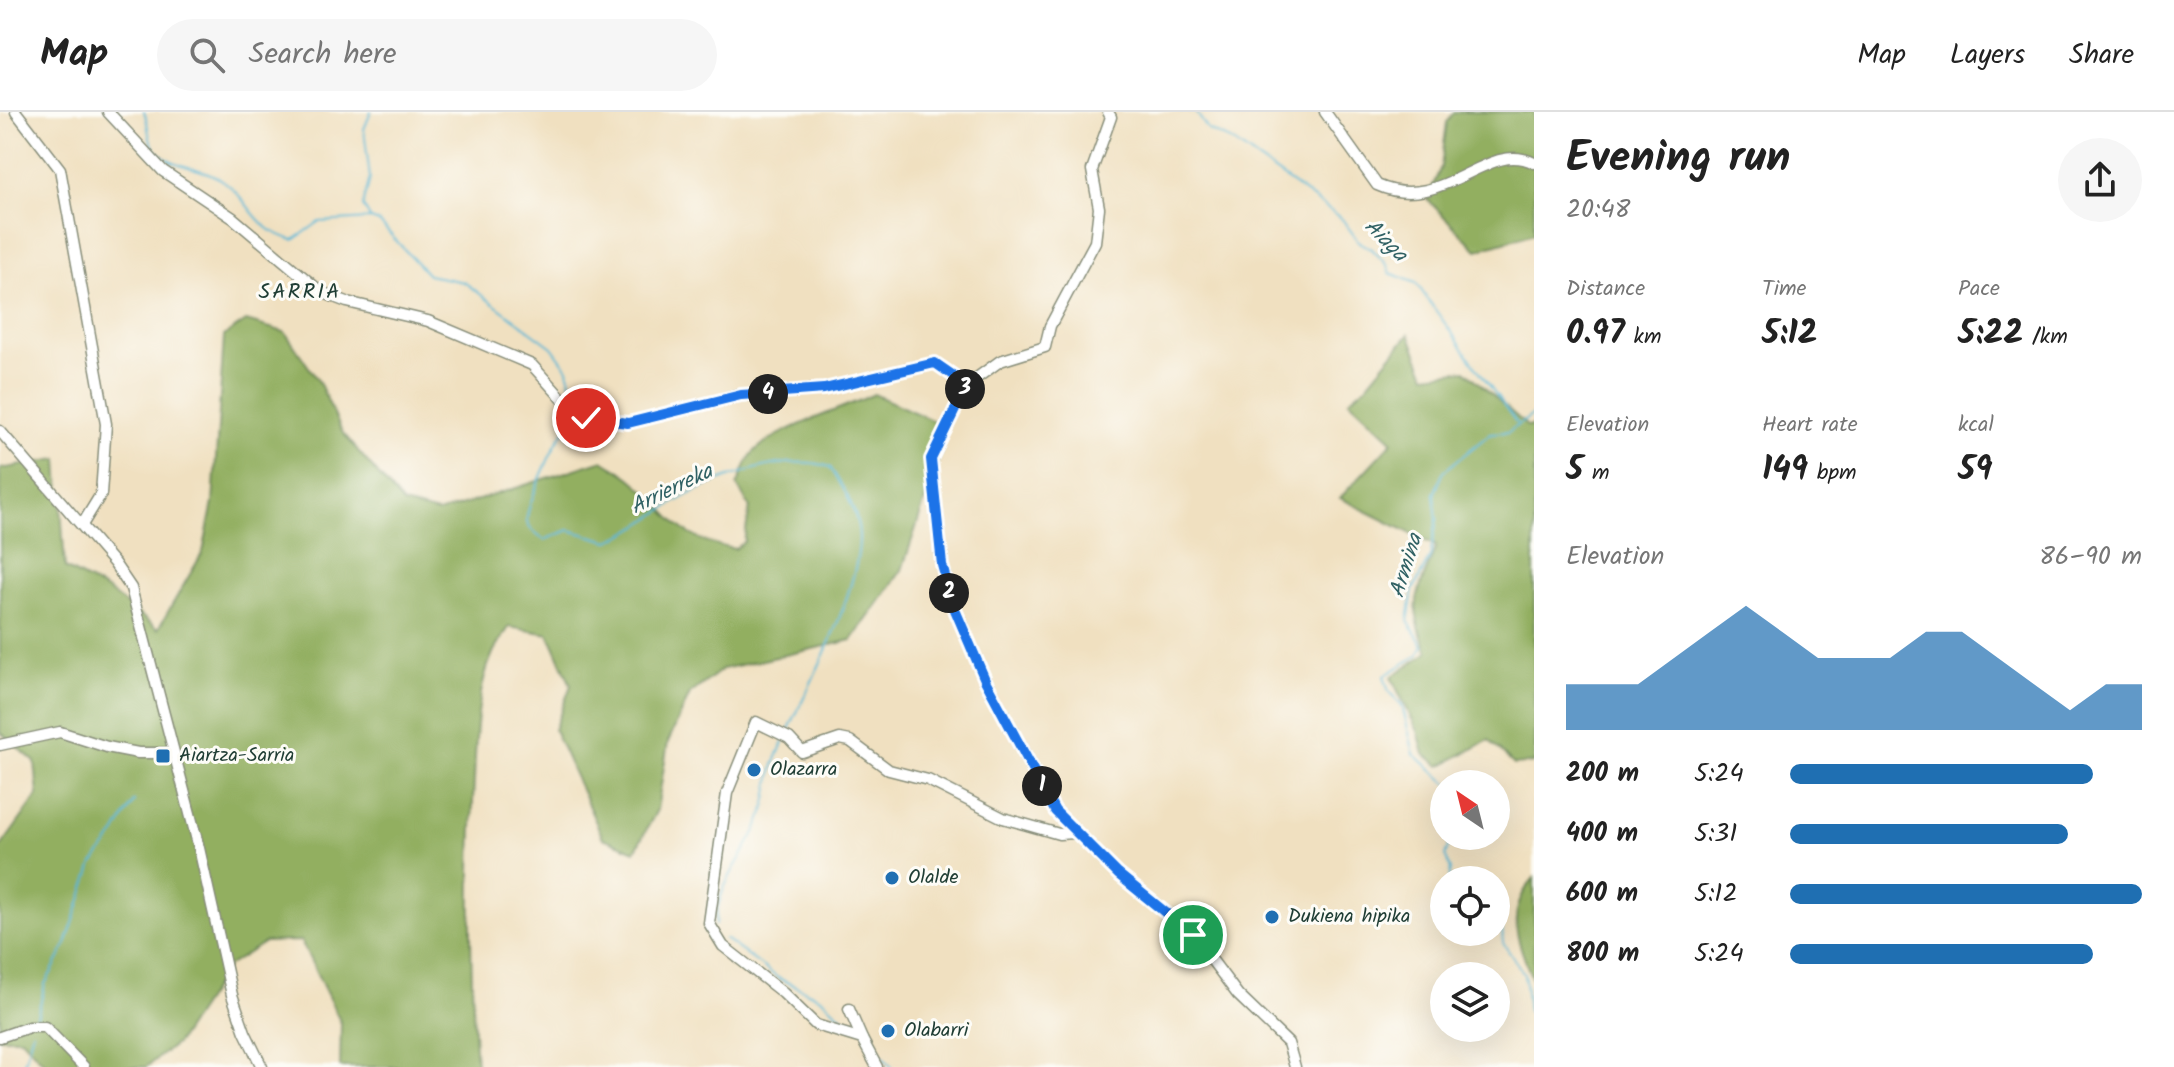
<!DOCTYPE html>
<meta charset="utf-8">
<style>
body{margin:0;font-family:Kalam,sans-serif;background:#f6f6f6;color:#222;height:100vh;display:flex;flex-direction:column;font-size:30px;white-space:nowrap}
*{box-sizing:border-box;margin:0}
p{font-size:26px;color:#767676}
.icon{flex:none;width:44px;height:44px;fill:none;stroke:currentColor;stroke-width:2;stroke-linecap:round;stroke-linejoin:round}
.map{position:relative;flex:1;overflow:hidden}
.drawer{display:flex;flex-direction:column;background:#fff;width:640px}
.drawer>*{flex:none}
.needle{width:52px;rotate:325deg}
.fabs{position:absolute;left:1430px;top:658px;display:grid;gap:16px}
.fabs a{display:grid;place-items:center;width:80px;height:80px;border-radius:50%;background:#fff;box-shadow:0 8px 32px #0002;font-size:40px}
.pin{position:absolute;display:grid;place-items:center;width:68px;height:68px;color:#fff;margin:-34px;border:4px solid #fff;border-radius:50%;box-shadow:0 2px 8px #0007}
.km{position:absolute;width:40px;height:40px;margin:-20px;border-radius:50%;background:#222;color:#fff;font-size:22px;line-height:40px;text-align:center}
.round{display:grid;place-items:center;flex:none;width:84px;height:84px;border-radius:42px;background:#f6f6f6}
.head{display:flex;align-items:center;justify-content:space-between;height:136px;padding:0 32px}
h1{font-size:44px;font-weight:600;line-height:60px}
.stats{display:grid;grid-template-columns:repeat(3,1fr);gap:12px;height:136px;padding:8px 32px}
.stats div{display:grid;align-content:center}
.stats b{font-size:34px;font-weight:600}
.stats small{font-size:22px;font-weight:400}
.stats p{font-size:22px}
.chart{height:224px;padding:16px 32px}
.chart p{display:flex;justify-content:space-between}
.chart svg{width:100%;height:144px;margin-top:8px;fill:#1f6fb2;opacity:.7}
ul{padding:0 32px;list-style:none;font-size:26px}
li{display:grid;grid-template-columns:128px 96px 1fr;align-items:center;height:60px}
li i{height:20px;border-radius:10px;background:#1f6fb2}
header{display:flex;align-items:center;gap:48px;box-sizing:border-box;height:112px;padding:0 40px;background:#fff;border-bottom:2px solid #e0e0e0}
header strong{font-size:38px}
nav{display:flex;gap:44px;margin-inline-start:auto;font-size:28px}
.search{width:560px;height:72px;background:#f6f6f6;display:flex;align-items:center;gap:20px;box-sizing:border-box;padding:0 28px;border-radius:44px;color:#767676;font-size:30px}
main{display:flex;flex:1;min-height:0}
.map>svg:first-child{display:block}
.forest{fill:#92af61;stroke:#58764a;stroke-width:2}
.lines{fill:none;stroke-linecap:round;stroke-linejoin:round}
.stream{stroke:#56b6d4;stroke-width:2}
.minor-casing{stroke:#888e7a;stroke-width:13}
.minor{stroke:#fff;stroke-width:10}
.route-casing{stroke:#fff;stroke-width:16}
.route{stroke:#1a73e8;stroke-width:10}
.poi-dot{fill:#1f6fb2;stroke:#fdfcf7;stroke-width:3}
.labels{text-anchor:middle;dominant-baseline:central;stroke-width:6;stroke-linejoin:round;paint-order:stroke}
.poi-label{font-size:20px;fill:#1f3d34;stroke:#fdfcf7;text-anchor:start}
.water-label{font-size:22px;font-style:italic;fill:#306164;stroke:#fdfcf7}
.neighbourhood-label{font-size:22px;letter-spacing:2px;fill:#1f3d34;stroke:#fdfcf7}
</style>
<header>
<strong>Map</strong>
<div class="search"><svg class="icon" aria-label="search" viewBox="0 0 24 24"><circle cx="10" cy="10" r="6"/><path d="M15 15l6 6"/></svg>Search here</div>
<nav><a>Map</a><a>Layers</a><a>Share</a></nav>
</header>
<main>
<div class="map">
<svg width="1534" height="955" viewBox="0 0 1534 955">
<rect width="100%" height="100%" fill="#fdfcf7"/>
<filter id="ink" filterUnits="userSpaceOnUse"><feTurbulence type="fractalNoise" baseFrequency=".0125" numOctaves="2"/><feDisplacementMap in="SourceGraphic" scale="16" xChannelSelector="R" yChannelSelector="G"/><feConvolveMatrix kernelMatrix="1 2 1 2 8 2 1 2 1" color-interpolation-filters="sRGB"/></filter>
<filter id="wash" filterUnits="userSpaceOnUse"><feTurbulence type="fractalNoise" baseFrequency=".006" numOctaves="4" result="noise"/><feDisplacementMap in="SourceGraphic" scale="32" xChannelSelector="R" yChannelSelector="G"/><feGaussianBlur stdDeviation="1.8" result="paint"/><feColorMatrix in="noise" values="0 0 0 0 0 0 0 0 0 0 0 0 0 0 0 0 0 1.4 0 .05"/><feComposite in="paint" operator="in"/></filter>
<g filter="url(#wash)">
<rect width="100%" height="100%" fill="#f0e0c0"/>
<g class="forest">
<path d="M1454 0H1534V121L1477 138 1427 87 1441 55 1447 10Z"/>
<path d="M246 209 285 220 319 270 342 320 403 392 438 401 603 348C613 355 625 361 634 369 676 404 673 426 735 437L744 430 750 395 737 374C741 365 745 353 750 345 766 320 844 297 874 282L936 310 942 337 902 458 852 528 723 557 690 582 668 630 657 698 635 739 603 726 554 618 571 573 549 522 509 515C504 524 497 532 493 541 476 578 476 628 474 668 469 764 470 859 476 955H340L341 911 301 829 265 830 228 854 177 931 146 955H48L21 926H0V736L38 683 35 650 0 620V357L58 347 65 456 107 478 158 517 203 440 213 391 224 224Z"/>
<path d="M1409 222 1426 263 1465 258 1528 315 1534 313V651L1514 653 1489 628 1440 654 1424 642 1418 619 1391 565 1428 540C1406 491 1419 481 1436 434L1340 386 1393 329 1349 288 1366 274Z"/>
<path d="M1534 766V873C1521 833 1501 804 1534 766Z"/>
</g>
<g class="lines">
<g class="stream">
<path d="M144 0C150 14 146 28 158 40 176 57 206 55 225 70 253 92 254 118 294 128L319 110 371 107 379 110 428 163 464 170 552 235 568 257 573 291"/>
<path d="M1196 0 1208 18 1232 29 1342 107 1359 130 1372 137 1387 153 1390 161 1416 171 1518 313"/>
<path d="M370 106 363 94 370 66 364 17 371 0"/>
<path d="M570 300 566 318C556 325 525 398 527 409 528 417 537 423 544 428L569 418 609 429C633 420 652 404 674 391 715 367 783 340 830 355 843 375 858 399 859 423 861 475 810 573 787 621"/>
<path d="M1448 672 1414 642 1402 593 1389 580 1384 564 1418 543 1423 534 1408 509 1413 478 1430 445 1437 407 1434 382 1444 359 1491 321 1508 320 1534 302"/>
<path d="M1449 768 1451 757 1445 744 1452 724"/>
<path d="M1496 788 1501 796 1503 831 1524 862 1528 900 1534 903"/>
<path d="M716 813C716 770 748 743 762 705 768 690 769 672 773 656 776 646 781 637 784 627"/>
<path d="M725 827 778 866 821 886 851 913"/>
<path d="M36 909 45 872 65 835 93 752 114 724 134 689"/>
<path d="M868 928 892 955"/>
<path d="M23 955 33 919"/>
</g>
</g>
</g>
<g filter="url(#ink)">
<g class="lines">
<defs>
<g id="minor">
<path d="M16 0 60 57 106 312 101 382 82 413"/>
<path d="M108 0 163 59 233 106 321 180 347 190 428 209 532 253 567 292 586 306 628 311 741 283 824 277 935 251 967 273"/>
<path d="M1108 0 1111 5 1092 58 1099 96 1095 130 1050 214 1045 235 1000 249 967 273 931 347 942 453 953 493 986 570 1055 699 1118 762 1193 823 1238 883 1288 931 1295 955"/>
<path d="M1325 0 1377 73C1443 103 1487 26 1534 51"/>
<path d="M0 319 114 451 131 476 199 736 232 883 245 920 262 955"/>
<path d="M0 633 60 620 107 635 138 641H173"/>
<path d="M849 897 862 927"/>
<path d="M0 925 29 915H45L84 955"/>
<path d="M877 955 862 927 816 913 783 881 723 834 709 811 727 681 756 610 789 626 802 640 840 627 850 629 889 658 928 668 1003 706 1059 722 1074 721"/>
</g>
</defs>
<use href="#minor" class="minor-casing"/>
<use href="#minor" class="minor"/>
</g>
</g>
<g class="lines" filter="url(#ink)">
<defs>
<path id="route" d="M586 306 628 311 741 283 824 277 935 251 967 273 931 347 942 453 953 493 986 570 1055 699 1118 762 1193 823"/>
</defs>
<use href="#route" class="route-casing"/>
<use href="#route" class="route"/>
</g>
<g class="poi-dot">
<rect x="155" y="636" width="16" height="16" rx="4"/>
<circle cx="754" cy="658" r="8"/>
<circle cx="892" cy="766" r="8"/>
<circle cx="1272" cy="805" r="8"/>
<circle cx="888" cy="919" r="8"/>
</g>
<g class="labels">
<g class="poi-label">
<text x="179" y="644">Aiartza-Sarria</text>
<text x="770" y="658">Olazarra</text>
<text x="908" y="766">Olalde</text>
<text x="1288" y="805">Dukiena hipika</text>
<text x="904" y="919">Olabarri</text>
</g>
<g class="water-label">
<text transform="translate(1385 129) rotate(45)">Aiaga</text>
<text transform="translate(672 378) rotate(-26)">Arrierreka</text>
<text transform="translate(1407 454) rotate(-73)">Armina</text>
</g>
<g class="neighbourhood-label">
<text x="300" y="180">SARRIA</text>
</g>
</g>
</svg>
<div class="fabs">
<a><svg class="needle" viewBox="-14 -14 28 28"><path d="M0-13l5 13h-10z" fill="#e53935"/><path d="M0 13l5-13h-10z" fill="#767676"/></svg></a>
<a><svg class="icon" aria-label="locate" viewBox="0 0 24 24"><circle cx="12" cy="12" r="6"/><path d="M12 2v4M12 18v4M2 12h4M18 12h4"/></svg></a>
<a><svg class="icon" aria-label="layers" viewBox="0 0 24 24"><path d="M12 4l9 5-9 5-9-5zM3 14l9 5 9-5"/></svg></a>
</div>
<div class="pin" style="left:1193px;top:823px;background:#1e9e55"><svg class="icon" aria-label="arrive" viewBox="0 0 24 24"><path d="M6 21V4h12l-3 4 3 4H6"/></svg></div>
<div class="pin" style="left:586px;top:306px;background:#d93025"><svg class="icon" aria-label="check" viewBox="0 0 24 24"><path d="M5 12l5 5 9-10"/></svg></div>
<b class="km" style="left:1042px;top:674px">1</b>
<b class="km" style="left:949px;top:481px">2</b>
<b class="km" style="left:965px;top:277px">3</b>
<b class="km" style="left:768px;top:282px">4</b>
</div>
<section class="drawer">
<div class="head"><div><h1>Evening run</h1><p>20:48</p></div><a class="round"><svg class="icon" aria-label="share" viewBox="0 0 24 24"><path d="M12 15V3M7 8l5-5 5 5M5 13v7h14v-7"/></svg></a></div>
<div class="stats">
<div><p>Distance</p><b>0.97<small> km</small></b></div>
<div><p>Time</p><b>5:12</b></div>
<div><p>Pace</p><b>5:22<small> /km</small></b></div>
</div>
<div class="stats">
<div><p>Elevation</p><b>5<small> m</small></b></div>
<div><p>Heart rate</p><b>149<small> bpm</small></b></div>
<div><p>kcal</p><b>59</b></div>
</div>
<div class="chart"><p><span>Elevation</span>86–90 m</p>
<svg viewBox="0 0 160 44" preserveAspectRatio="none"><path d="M0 44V30L10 30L20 30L30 22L40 14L50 6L60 14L70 22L80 22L90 22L100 14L110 14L120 22L130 30L140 38L150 30L160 30V44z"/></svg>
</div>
<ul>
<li><b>200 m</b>5:24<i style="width:86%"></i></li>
<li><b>400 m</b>5:31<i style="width:79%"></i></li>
<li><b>600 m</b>5:12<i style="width:100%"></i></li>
<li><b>800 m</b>5:24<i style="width:86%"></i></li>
</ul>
</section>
</main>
